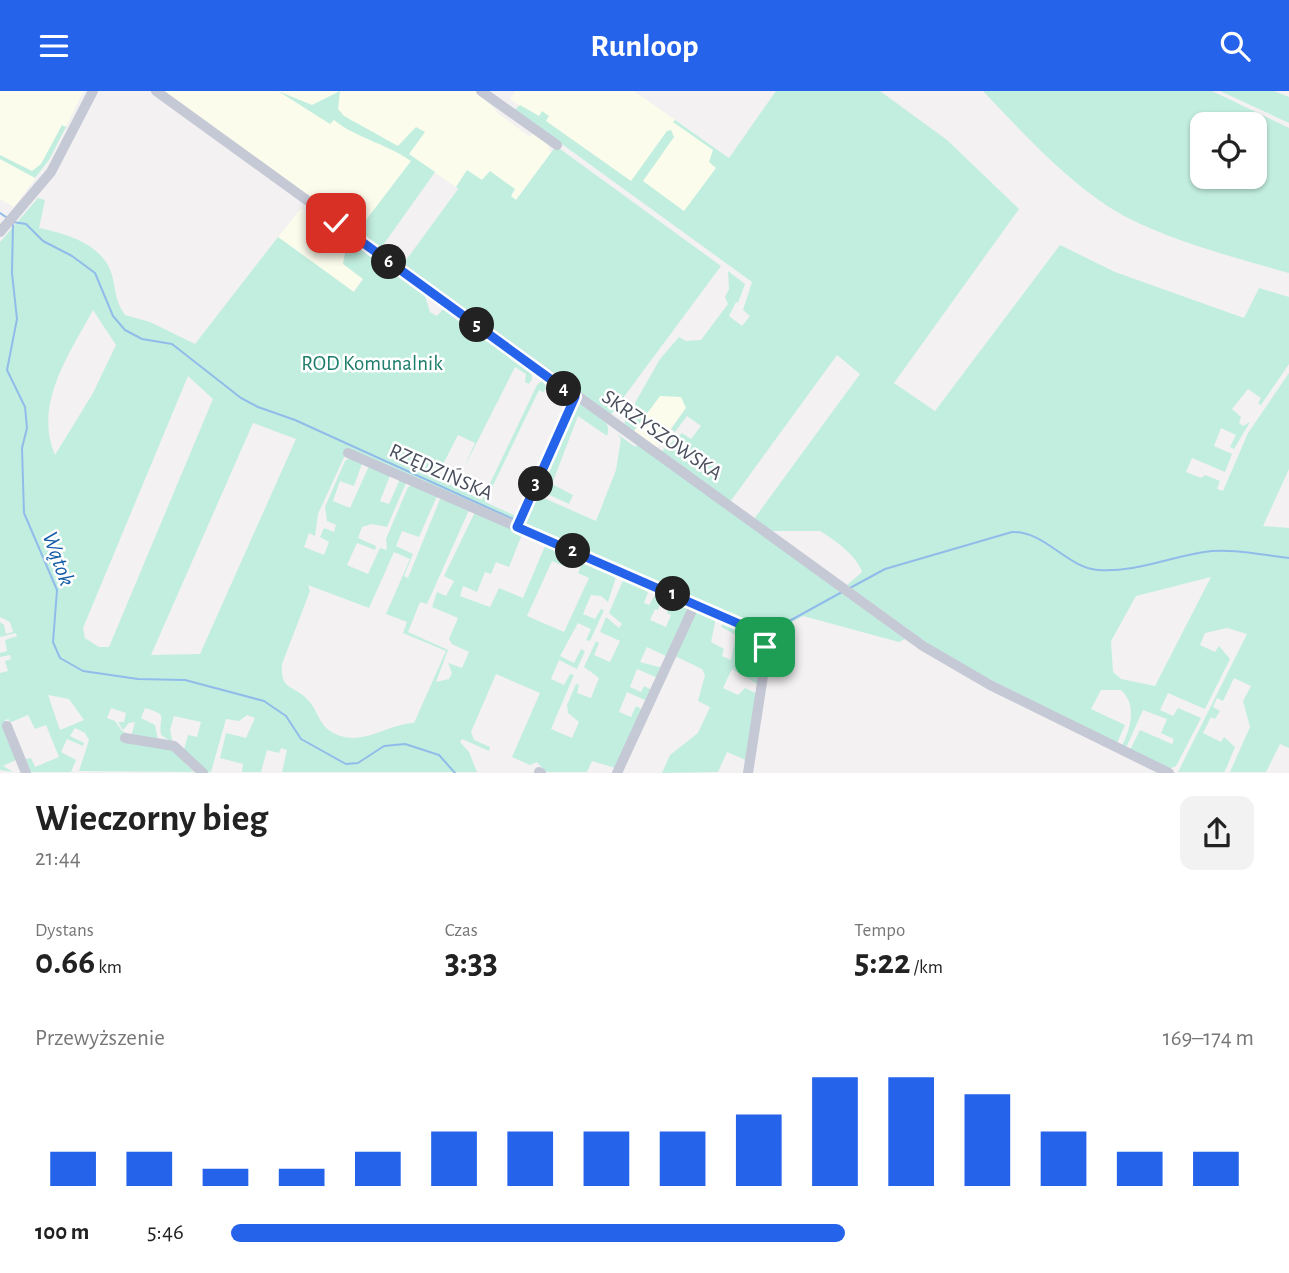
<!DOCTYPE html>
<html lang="pl">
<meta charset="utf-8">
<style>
body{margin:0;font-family:"Alegreya Sans",sans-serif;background:#f2f2f2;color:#222;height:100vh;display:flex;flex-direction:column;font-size:26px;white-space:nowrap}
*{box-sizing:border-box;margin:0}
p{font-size:23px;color:#767676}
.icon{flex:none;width:38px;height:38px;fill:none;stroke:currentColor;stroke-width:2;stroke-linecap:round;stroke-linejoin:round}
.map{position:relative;height:682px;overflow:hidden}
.details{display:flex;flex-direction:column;background:#fff;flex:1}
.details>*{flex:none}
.fabs{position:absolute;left:1190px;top:21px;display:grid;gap:14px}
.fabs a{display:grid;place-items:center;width:77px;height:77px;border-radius:14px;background:#fff;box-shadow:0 2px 5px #0004;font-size:35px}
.pin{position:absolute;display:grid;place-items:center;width:60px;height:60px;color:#fff;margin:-30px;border-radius:14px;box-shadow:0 4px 10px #0006}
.km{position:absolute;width:35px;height:35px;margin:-18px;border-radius:50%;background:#222;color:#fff;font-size:19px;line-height:35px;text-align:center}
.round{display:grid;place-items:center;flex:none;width:74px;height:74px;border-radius:14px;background:#f2f2f2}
.headline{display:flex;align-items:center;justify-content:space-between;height:119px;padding:0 35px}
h1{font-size:38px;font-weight:700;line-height:52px}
.stats{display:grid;grid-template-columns:repeat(3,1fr);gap:10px;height:119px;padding:7px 35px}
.stats div{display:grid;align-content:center}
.stats b{font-size:35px;font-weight:700}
.stats small{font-size:19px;font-weight:400}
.stats p{font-size:19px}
.chart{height:196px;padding:14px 35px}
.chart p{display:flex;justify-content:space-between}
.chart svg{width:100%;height:126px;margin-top:7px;stroke:#2563eb;stroke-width:6}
ul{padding:0 35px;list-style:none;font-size:23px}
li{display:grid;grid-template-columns:112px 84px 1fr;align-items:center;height:52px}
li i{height:18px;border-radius:9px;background:#2563eb}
header{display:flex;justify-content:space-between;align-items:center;height:91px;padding:0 35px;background:#2563eb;color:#fff;font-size:32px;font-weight:700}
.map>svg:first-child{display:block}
.commercial{fill:#fbfcec}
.green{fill:#c2eee0;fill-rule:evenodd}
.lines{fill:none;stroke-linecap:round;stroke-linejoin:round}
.stream{stroke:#91bce9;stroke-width:2}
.minor{stroke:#c5c8d5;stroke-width:10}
.route-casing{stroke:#fff;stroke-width:14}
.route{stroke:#2563eb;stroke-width:9}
.labels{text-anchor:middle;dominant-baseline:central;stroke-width:5;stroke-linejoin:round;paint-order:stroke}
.park-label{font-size:21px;fill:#1b7d6a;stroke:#fff}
.street-label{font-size:21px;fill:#494e5d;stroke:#fff}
.water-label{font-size:23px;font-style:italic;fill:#125ba7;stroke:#fff}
</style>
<header><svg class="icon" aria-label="menu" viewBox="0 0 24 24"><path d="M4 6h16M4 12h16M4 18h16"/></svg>Runloop<svg class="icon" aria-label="search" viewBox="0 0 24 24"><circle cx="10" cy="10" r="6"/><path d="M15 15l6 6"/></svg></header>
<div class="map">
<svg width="1289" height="682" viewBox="0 0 1289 682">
<rect width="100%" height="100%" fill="#f3f1f1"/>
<g class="commercial">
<path d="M0 0H84L49 69 14 116 0 108Z"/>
<path d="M162 0H477L499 23 530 46 533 41 546 50 551 62 502 128 414 67 356 142Z"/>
<path d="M515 0H634L729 67 683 130 510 8Z"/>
<path d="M301 117 375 171 353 201 278 146Z"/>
<path d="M671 289 694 306 657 356 631 341Z"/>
</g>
<g class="green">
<path d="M278 0 312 14 340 0 338 18 344 25 398 55 416 36 425 41 409 63 435 81 381 157 357 141 411 70C385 52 356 47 334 29L330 33Z"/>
<path d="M776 0H880L947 49 1019 118 894 292 935 320 1060 154 1115 181 1244 227 1259 197 1289 206V273L1261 314 1258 312 1261 307 1248 298 1232 318 1241 326 1239 332 1243 335 1250 331 1234 358 1230 356 1236 344 1221 337 1214 355 1232 363 1225 381 1192 367 1186 381 1201 387 1205 384 1220 390 1217 398 1223 400 1248 342 1289 282V378L1263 435 1289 437V657L1280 653 1266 681H1230L1250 636 1243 610 1251 595 1234 587 1223 610 1217 607 1213 616 1220 620 1215 628 1211 626 1203 642 1221 651 1224 646 1235 656 1226 678 1224 681H1178L1247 543 1227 537 1205 542 1200 554 1215 561 1219 555 1230 568 1205 618 1168 602 1160 619 1173 625 1178 617 1201 627 1176 675 1169 678 1130 659 1140 639 1172 653 1174 648 1161 642 1167 628 1143 619 1126 657 1122 655C1131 636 1137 614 1121 599H1101L1091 618 1125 634 1117 652 949 568 847 494 862 481C857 465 835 449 820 440H770L754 428 860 283 837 264 730 411 660 362 682 342 691 348 701 335 687 325 675 341 671 338 686 317 681 306 660 305 634 340 624 336 626 325 634 324 637 319 635 312 660 268 679 246 686 250 701 249 728 213 725 206 729 198 728 180 745 193 738 212 736 211 729 225 742 235 750 225 743 219 752 191 515 19 520 14 539 25 542 20 549 25 546 30 631 90 667 40 671 39 674 46 643 90 684 120 716 77 709 71 713 59 673 31 675 29 729 67ZM1211 486 1155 595 1121 588 1113 581 1111 550 1136 505Z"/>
<path d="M983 0H1212L1289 37V182C1236 167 1182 153 1132 129 1075 100 1027 46 983 0ZM1202 33H1255V86H1202Z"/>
<path d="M1220 0H1274L1289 6V32Z"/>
<path d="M62 34 66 36 49 69 35 87 0 68V64L32 80 41 73Z"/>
<path d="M556 55 721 175 609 326 471 226 472 223 467 219 397 172 398 169 404 172 458 98 456 96 467 79 482 89 490 80 515 98 511 105 516 109Z"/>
<path d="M38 107 45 109 39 137C68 143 106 154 113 188 116 203 116 211 125 224L150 231 195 253 278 146 354 201 363 188 343 173 345 162 332 147 334 140 338 139 378 169V173L388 176 424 202 430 221 437 225 443 218 446 219 531 277 532 288 529 293 525 291 526 283 515 276 464 377 475 352 458 344 436 387 482 409 537 294 544 288 546 298 543 301 539 299 485 411 518 426 514 431 348 359 343 360 346 362 318 423 315 445 309 442 304 456 324 464 329 451 320 446 324 437 334 441 336 434 327 430 325 416 345 370 350 367 363 370 354 395 340 390 333 410 350 417 369 375 391 382 380 410 389 413 401 386 406 392 387 436 372 433 362 436 358 447 376 455 375 459 357 452 347 474 368 483 380 457 387 459 386 448 408 396 416 393 438 403 419 446 402 440 396 455 413 463 404 485 408 487 440 408 470 417 427 513 420 511 408 541 448 559 436 591 449 588 452 582 448 572 462 577 469 561 452 553 449 548 458 527 432 516 437 501 446 505 454 490 444 485 475 421 521 442V446L509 476 496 471 491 483 485 481 477 501 463 495 460 505 490 516 499 497 523 507 545 455 527 446 529 444 569 460 564 475 552 470 527 525 564 541 589 487 578 482 583 470 617 483 608 511 601 505 591 504 583 523 595 528 601 518 604 519 590 550 586 549 591 538 578 532 560 565 574 572 581 558 585 560 577 578 559 569 551 588 564 594 570 583 574 584 551 638 572 647 579 631 568 622 567 614 576 593 579 594 577 602 591 607 599 587 584 576 596 550 599 552 594 564 610 571 620 550 600 541 606 526 619 537 622 533 609 522 624 487 650 496 644 512 649 514 658 499 664 502 658 519 655 518 650 529 666 536 671 524 667 522 669 507 686 514 688 518 668 566 647 556 640 571 663 577 658 587 637 578 630 596 641 601 644 595 652 599 647 610 627 601 619 621 631 626 636 615 643 619 615 677 592 670 587 681H546L537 671 530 674 512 666 540 602 496 583 471 641 474 649 490 656 489 660 462 648 460 651 469 661 477 681H282L287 659 281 657 279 662 267 659 261 681H242L243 673 220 667 226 642 246 647 255 627 247 624 239 630 226 628 211 681H208L184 659 188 644 197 646 201 631 174 625 170 639 173 652 161 644C158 623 170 625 145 617L141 627 155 634 158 649 131 646 135 631 129 632 123 639 118 631H124L126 622 111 617 107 627 115 630 122 640 125 641 124 650 168 655 185 668V672L194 681 79 680 89 649 85 642 75 637 70 645 84 652 83 655 67 648 61 661 76 669 71 681H29L26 668 31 667 35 676 59 666 46 634 35 638 28 624 9 632V628L5 629 18 668 3 675 13 681 0 679V582L8 580 5 570 11 568 10 564 0 566V562L7 560 5 549 17 545 16 542 0 546V531L4 534 6 543 13 541 10 531 0 526V151ZM93 219 116 254 93 302 55 364C33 313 70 262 93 219ZM188 285 213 308 109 556H99L85 547 83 537ZM253 332 296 348 200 563 151 564ZM394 461 410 468 386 523 407 531 403 542 446 560 414 632C385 633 360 659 330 640 319 633 317 618 308 609 294 593 280 601 282 573L310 500 308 494 369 517ZM48 604 69 608 84 629 60 639Z"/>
<path d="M578 311C590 319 614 328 607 345L578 325 552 393 573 404 569 413 543 401 538 394Z"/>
<path d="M617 343 634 355H641L905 548 899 551 803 525 765 546 525 435 537 404 596 430 616 379 621 348Z"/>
<path d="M697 516 716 526 711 551 724 558 722 565 731 569 736 544 721 536 723 531C766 549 763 549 759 594L732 578 723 597 738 604 745 597 758 603 748 670 727 661 718 681 662 682 670 664 698 642 710 616 698 610 705 584 702 578 675 565Z"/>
</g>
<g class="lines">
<g class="stream">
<path d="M0 122 6 126"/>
<path d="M13 131 26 133 43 150 72 165 95 182 113 225 125 239 142 248 172 253 241 307 258 316 295 329 513 428"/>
<path d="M13 132 12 182 17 228 7 279 25 316 27 337 22 357 24 422 57 499 53 551 60 567 83 580 138 588 185 589 264 610 286 625 301 648 346 673 358 672 384 655 405 653 439 664 455 682"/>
<path d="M524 433 713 516"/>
<path d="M850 497 885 478 1012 441C1045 440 1066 476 1098 479 1133 482 1170 466 1204 461 1231 457 1261 464 1289 467"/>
<path d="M728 523 773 539 842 501"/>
</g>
<g class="minor">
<path d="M156 0 923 555 990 594 1169 682"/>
<path d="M481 0 557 54"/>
<path d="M0 141 51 81 93 0"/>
<path d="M348 362 744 535 761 546 765 572 748 682"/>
<path d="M517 436 575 306"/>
<path d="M7 635 26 682"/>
<path d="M125 647 174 655 203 682"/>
<path d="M539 681 541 682"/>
<path d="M617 682 695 513"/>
</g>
</g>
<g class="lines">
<defs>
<path id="route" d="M336 132 575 306 517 436 744 535 761 546 765 556"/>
</defs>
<use href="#route" class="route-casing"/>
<use href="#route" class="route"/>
</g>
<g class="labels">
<g class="park-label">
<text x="372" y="272">ROD Komunalnik</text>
</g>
<g class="street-label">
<text transform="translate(662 344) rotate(35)">SKRZYSZOWSKA</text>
<text transform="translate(441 381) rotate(24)">RZĘDZIŃSKA</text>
</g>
<g class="water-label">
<text transform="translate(58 468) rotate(70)">Wątok</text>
</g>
</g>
</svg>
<div class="fabs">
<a><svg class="icon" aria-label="locate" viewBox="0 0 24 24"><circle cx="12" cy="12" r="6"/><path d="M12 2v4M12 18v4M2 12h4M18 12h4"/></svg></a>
</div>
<div class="pin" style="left:765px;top:556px;background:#1e9e55"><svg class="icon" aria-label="arrive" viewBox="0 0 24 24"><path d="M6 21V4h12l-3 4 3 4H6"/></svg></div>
<div class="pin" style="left:336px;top:132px;background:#d93025"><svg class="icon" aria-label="check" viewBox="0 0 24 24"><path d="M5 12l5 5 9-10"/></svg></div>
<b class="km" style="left:673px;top:503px">1</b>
<b class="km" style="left:573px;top:460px">2</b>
<b class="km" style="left:536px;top:393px">3</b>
<b class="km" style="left:564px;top:298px">4</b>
<b class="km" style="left:477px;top:234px">5</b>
<b class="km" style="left:389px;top:171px">6</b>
</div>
<section class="details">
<div class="headline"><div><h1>Wieczorny bieg</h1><p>21:44</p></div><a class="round"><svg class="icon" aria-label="share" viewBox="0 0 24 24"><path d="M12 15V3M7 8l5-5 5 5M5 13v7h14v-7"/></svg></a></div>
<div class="stats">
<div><p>Dystans</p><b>0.66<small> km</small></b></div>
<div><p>Czas</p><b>3:33</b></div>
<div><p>Tempo</p><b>5:22<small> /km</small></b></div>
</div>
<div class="chart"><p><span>Przewyższenie</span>169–174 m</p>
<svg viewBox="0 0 160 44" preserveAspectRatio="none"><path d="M5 44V32M15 44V32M25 44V38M35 44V38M45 44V32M55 44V25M65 44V25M75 44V25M85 44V25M95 44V19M105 44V6M115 44V6M125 44V12M135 44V25M145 44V32M155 44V32"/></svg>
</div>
<ul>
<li><b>100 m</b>5:46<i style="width:60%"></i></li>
</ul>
</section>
